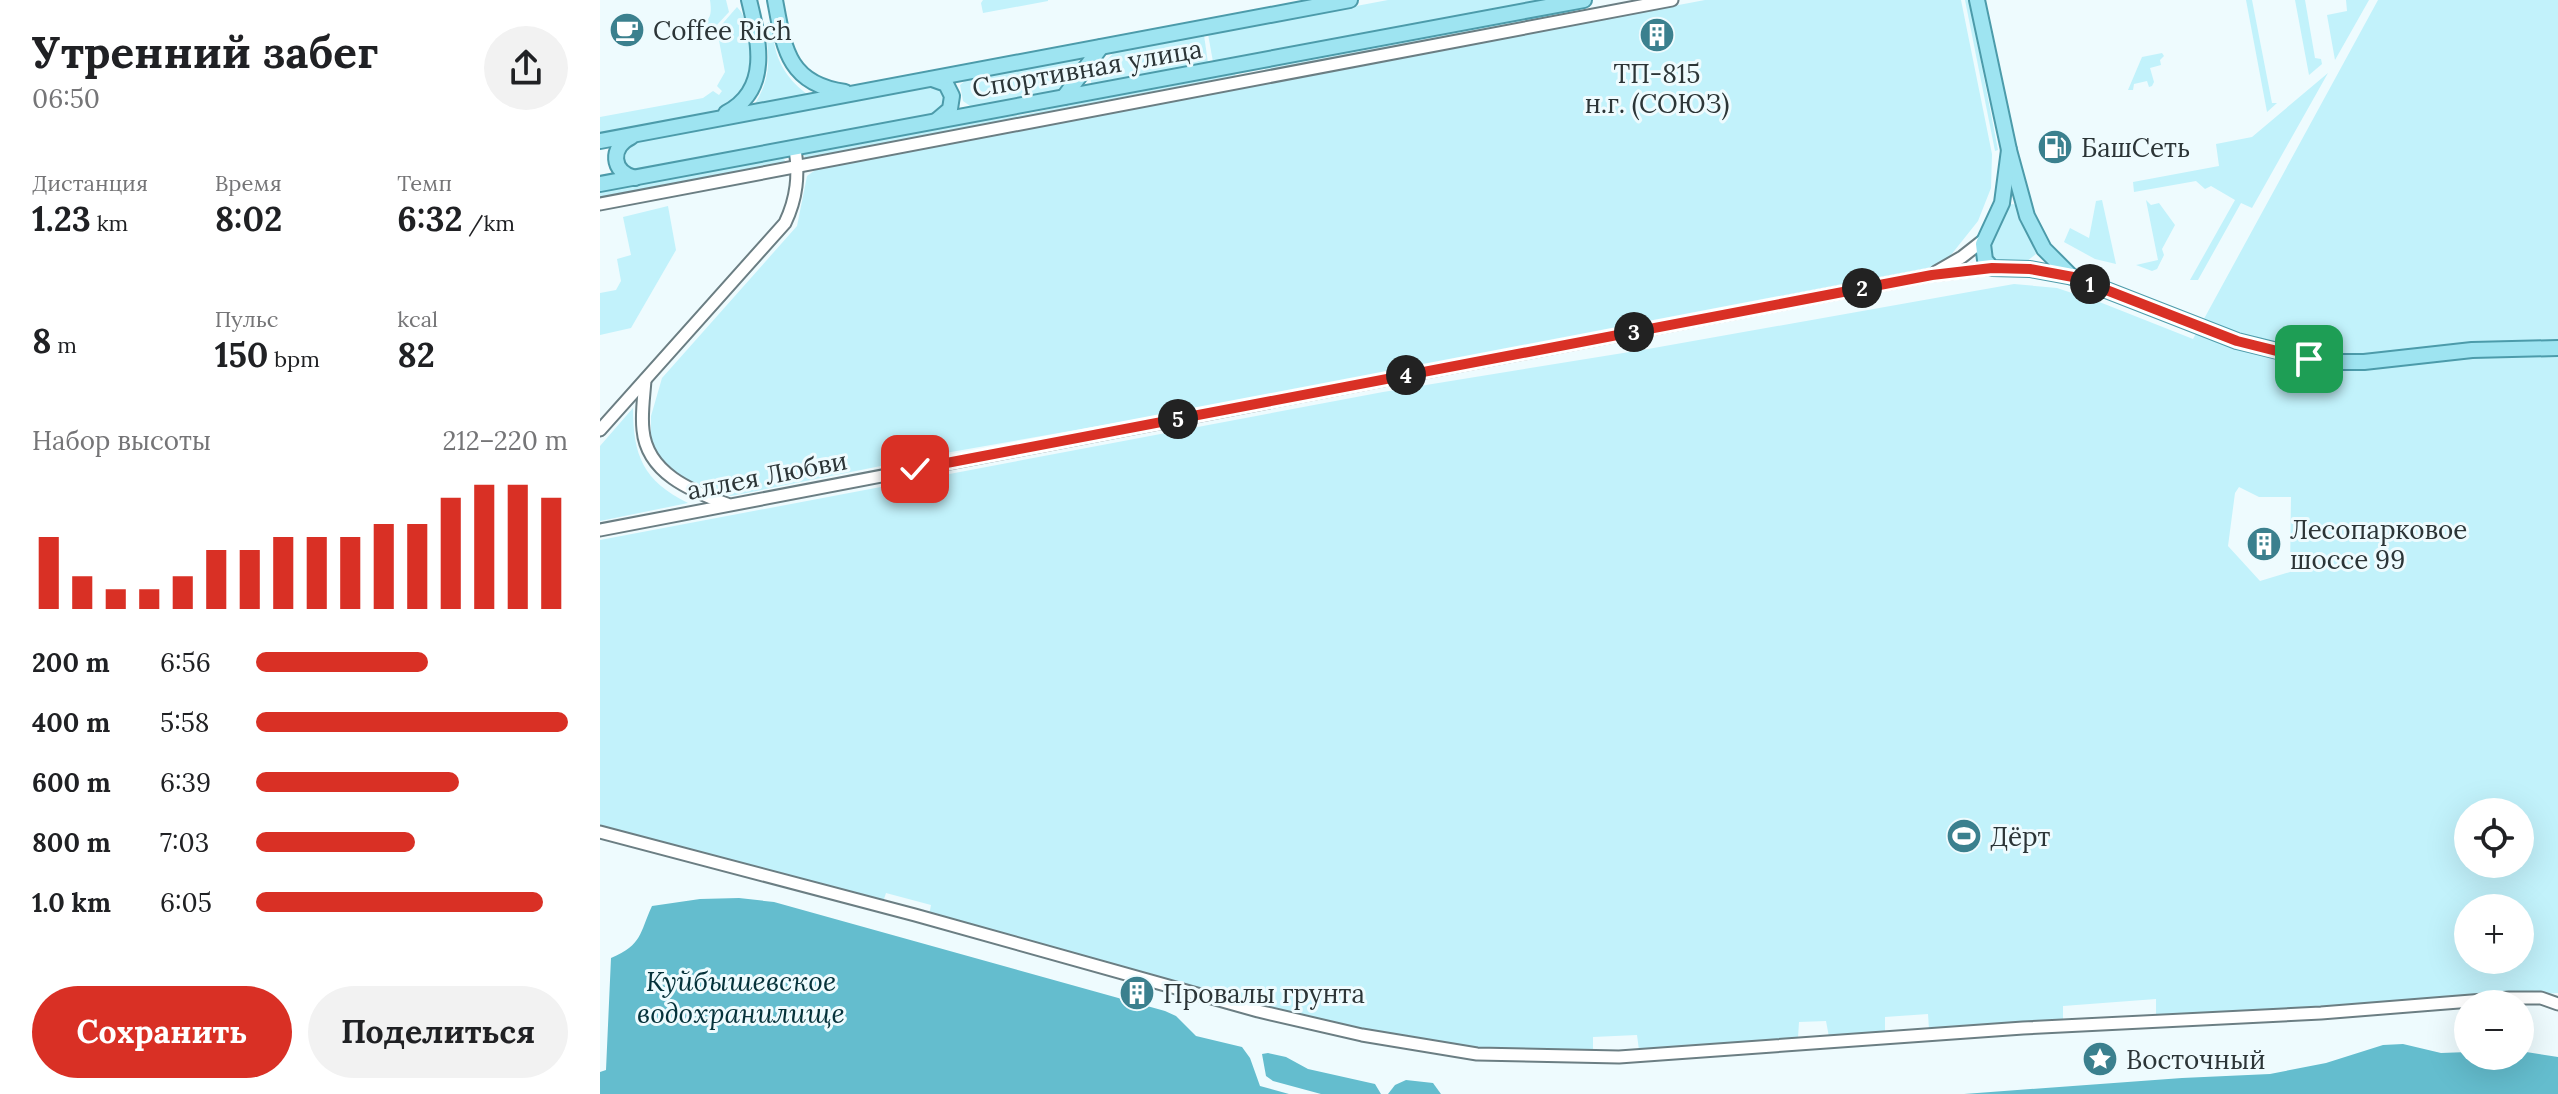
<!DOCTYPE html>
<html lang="ru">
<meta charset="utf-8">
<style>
body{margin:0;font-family:Lora,serif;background:#f2f2f2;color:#202124;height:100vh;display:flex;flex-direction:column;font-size:30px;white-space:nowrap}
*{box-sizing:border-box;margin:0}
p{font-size:26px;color:#757577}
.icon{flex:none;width:44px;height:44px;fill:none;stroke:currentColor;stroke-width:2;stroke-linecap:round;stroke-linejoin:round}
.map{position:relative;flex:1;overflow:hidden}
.drawer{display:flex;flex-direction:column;background:#fff;width:600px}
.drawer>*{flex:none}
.tools{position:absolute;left:1854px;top:798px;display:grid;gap:16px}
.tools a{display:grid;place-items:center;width:80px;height:80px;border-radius:50%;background:#fff;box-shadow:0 8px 32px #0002;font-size:40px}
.pin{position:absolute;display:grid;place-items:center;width:68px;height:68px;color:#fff;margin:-34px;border-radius:16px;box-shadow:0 4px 12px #0006}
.km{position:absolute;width:40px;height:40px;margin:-20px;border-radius:50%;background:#222;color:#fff;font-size:22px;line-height:40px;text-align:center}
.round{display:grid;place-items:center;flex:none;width:84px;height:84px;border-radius:42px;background:#f2f2f2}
.overview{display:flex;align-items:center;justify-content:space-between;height:136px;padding:0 32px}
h1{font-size:44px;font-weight:800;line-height:60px}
.metrics{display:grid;grid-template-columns:repeat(3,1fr);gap:12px;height:136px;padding:8px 32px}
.metrics div{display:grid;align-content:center}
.metrics b{font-size:34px;font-weight:800}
.metrics small{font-size:22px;font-weight:400}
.metrics p{font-size:22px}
.chart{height:224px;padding:16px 32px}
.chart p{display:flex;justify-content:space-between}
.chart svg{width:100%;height:144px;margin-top:8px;stroke:#d93025;stroke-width:6}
.action{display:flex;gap:16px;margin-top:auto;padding:16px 32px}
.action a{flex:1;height:92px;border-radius:48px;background:#d93025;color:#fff;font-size:32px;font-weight:800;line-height:92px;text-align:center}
.action a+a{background:#f2f2f2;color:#202124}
ul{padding:0 32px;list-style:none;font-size:26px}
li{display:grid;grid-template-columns:128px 96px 1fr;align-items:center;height:60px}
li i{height:20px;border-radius:10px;background:#d93025}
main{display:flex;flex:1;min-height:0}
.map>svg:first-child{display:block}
.green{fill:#c2f2fb;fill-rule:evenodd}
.water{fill:#64bdce}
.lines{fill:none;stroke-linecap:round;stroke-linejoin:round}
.minor-casing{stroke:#6b7e83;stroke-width:15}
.major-casing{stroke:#4c9baa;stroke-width:18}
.minor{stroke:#fff;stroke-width:11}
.major{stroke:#9ee4f1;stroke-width:14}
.route-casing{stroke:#fff;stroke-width:16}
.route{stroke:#d93025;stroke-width:10}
.labels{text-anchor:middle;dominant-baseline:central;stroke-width:6;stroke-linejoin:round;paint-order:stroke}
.poi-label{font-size:26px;fill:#2c3537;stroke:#eefbfe;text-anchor:start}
.street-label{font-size:26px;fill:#2c3537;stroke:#eefbfe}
.water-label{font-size:28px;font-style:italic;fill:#05323a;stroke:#eefbfe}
</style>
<main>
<section class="drawer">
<div class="overview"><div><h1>Утренний забег</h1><p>06:50</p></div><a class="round"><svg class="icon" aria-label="share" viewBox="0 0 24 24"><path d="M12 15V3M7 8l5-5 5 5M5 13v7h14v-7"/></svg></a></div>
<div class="metrics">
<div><p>Дистанция</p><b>1.23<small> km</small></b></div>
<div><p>Время</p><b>8:02</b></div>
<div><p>Темп</p><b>6:32<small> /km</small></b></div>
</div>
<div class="metrics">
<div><b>8<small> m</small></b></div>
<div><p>Пульс</p><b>150<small> bpm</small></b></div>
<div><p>kcal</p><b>82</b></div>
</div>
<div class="chart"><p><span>Набор высоты</span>212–220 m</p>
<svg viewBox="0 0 160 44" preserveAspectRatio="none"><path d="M5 44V22M15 44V34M25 44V38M35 44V38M45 44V34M55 44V26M65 44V26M75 44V22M85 44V22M95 44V22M105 44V18M115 44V18M125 44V10M135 44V6M145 44V6M155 44V10"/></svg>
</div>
<ul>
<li><b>200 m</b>6:56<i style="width:55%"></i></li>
<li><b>400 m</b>5:58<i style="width:100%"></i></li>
<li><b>600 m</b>6:39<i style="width:65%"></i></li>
<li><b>800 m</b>7:03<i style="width:51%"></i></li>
<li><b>1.0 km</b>6:05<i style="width:92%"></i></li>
</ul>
<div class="action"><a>Сохранить</a><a>Поделиться</a></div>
</section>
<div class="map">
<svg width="1958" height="1094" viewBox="0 0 1958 1094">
<rect width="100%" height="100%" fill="#eefbfe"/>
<g class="green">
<path d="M110 0H126L129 12 116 26 90 31 89 27C108 23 113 20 110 0Z"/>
<path d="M383 0H448V1L383 13 381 3Z"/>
<path d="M788 0H946L613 62 608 34Z"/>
<path d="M1105 0H1361L1392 154 1391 188 1378 221 1343 265 1311 274 589 410 351 452 131 496 92 486 77 477 58 459 51 444V416L62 378 197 226 207 176 218 168Z"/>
<path d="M1365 0H1369L1398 150 1395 151Z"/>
<path d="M1646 0H1652L1672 103H1677L1667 112Z"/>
<path d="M1695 0H1705L1715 58 1721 59 1722 64 1709 75Z"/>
<path d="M1746 0H1769L1735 60 1727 15 1747 11Z"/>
<path d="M1778 0H1958V993L1556 1019V999L1463 1006V1019L1329 1029 1328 1014 1285 1017V1033L1229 1037 1226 1021 1199 1022 1198 1038 1177 1040 1039 1050 1037 1035 993 1037V1051L895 1050 727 1024 329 915 331 905 286 893 283 902 0 826V540L783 392 1048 349 1414 284 1457 288 1502 303 1593 339ZM1639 487 1659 497H1691L1690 572 1660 581 1628 546 1635 493ZM1868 812H1920V864H1868ZM1868 908H1920V960H1868Z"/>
<path d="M137 7C148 18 151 39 151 53 151 107 117 112 73 121 49 126 24 131 0 136V117L103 98 113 91 119 95 122 91 117 86 125 72 117 30Z"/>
<path d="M972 11 973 17 666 75 665 69Z"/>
<path d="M169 22C173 29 173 38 175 47 179 67 193 85 210 96L152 108C171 81 171 58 164 26Z"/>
<path d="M604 35 608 63 491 85V79L514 52Z"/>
<path d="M1562 53 1564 56 1560 60 1561 65 1550 68 1554 82 1552 86 1549 87 1547 81 1534 84 1533 90H1528L1542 57Z"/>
<path d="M477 58 481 64 466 84 452 93 373 108 363 101 360 85 366 80Z"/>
<path d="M1728 73 1652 208 1641 203 1598 280H1590L1635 200 1611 186 1605 189 1596 181 1534 192 1533 182 1619 166 1616 144 1652 137Z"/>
<path d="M635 74 637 81 206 161 204 155 207 151 384 117C421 120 457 106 493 97 527 88 563 84 597 77L615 78Z"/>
<path d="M332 86 341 88 348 98 339 115 36 171 29 169 23 161 24 150 36 142Z"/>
<path d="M179 157 185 160 184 164 0 201V191Z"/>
<path d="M1502 200 1516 264 1495 259 1464 242 1470 228 1489 238 1496 201Z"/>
<path d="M1546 200 1551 205 1559 203 1575 225 1562 249 1564 255 1557 269 1552 271 1536 265 1558 260Z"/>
<path d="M1412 204 1417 205 1436 254 1426 262 1396 261 1389 254C1390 241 1402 220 1407 206Z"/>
<path d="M68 206 76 250 31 328 0 335V293L16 290 21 281 17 259 31 255 23 217Z"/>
<path d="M33 408C33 455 43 481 88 503L0 521V446Z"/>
</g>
<g class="water">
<path d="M139 898 174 902 565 1011 576 1016 596 1036 642 1047 650 1058 660 1086 689 1094H0V1072L6 1070 11 958C43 944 39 934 52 906L100 899Z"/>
<path d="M1803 1044 1841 1053 1868 1052V1056H1920V1051L1958 1057V1094H1364L1582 1078 1670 1074 1726 1063 1783 1045Z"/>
<path d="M668 1053 686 1057 708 1069 775 1084 781 1094H721L673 1081 666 1076 662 1054Z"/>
<path d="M806 1080 833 1083 841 1094H788L795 1085Z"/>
</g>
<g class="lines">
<defs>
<g id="minor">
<path d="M0 204 1072 0"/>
<path d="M1336 272 1362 257 1385 239"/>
<path d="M45 380C44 396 41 414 43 430 47 473 91 491 127 504"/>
<path d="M0 430 185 223C197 198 199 175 195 148"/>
<path d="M0 530 1332 275 1392 268"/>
<path d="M0 832 315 915 658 1011 762 1035 877 1054 1019 1057 1423 1028 1721 1013 1909 998H1941L1958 1004"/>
</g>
<g id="major">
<path d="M175 0C184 49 188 84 245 92"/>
<path d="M1377 0 1409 150 1427 216 1444 249 1472 277"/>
<path d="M332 79 346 84 352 96 350 109 337 120"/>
<path d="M464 97 501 47"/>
<path d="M126 113C171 90 159 41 149 0"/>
<path d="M31 137C10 147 11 172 35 178"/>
<path d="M0 141 750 0"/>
<path d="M1409 150 1402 203 1383 244 1385 260 1392 268 1430 269 1473 277 1637 341 1722 362H1764L1872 350 1958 348"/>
<path d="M0 184 984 0"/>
</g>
</defs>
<use href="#minor" class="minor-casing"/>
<use href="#major" class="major-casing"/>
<use href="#minor" class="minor"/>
<use href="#major" class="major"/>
</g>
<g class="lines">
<defs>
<path id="route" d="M315 469 1332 275 1392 268 1430 269 1473 277 1637 341 1709 359"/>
</defs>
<use href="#route" class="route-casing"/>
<use href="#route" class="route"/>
</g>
<defs>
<symbol id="cafe-disc" viewBox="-11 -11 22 22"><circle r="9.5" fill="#3b808e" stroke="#eefbfe"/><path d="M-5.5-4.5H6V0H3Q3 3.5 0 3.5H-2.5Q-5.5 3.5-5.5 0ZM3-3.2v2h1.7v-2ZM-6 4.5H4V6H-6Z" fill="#fff"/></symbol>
<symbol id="building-disc" viewBox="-11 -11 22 22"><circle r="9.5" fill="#3b808e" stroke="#eefbfe"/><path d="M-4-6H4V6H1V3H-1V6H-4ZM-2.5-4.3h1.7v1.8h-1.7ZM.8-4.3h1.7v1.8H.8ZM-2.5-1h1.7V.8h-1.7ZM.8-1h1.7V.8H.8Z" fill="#fff"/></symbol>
<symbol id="fuel-disc" viewBox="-11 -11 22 22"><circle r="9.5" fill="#3b808e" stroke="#eefbfe"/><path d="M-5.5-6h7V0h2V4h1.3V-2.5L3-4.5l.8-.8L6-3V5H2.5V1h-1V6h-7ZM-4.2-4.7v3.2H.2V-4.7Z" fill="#fff"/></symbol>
<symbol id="stadium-disc" viewBox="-11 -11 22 22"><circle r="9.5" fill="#3b808e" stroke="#eefbfe"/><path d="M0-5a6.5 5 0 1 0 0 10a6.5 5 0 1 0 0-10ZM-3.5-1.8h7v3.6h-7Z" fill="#fff"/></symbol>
<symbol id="sight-disc" viewBox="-11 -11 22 22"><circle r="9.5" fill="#3b808e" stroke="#eefbfe"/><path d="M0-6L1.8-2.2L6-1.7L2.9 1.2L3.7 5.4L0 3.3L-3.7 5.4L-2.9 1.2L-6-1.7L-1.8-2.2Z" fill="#fff"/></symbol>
</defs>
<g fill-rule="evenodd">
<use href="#cafe-disc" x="7" y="10" width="40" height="40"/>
<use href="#building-disc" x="1037" y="15" width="40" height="40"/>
<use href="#fuel-disc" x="1435" y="127" width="40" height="40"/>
<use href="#building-disc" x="1644" y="524" width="40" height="40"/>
<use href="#stadium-disc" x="1344" y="816" width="40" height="40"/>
<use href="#building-disc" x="517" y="973" width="40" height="40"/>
<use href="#sight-disc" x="1480" y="1039" width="40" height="40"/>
</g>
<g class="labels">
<g class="poi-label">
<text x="53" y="30">Coffee Rich</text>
<text x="1057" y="73" text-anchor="middle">ТП-815<tspan x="1057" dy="30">н.г. (СОЮЗ)</tspan></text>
<text x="1481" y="147">БашСеть</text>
<text x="1690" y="529">Лесопарковое<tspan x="1690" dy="30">шоссе 99</tspan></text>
<text x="1390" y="836">Дёрт</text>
<text x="563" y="993">Провалы грунта</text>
<text x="1526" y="1059">Восточный</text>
</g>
<g class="street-label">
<text transform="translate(487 68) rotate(-10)">Спортивная улица</text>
<text transform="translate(167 475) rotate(-11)">аллея Любви</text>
</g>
<g class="water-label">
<text x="141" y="981">Куйбышевское<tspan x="141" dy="32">водохранилище</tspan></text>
</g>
</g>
</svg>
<div class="tools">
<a><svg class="icon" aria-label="locate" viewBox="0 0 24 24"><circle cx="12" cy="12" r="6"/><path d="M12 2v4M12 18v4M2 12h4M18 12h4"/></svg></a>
<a>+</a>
<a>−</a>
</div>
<div class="pin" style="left:1709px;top:359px;background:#1e9e55"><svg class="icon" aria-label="arrive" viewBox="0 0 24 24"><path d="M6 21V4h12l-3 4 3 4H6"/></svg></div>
<div class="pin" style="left:315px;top:469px;background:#d93025"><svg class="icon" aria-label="check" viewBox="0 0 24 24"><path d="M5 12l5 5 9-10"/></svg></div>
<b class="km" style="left:1490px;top:284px">1</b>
<b class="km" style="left:1262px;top:288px">2</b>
<b class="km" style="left:1034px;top:332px">3</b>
<b class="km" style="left:806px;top:375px">4</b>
<b class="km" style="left:578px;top:419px">5</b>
</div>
</main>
